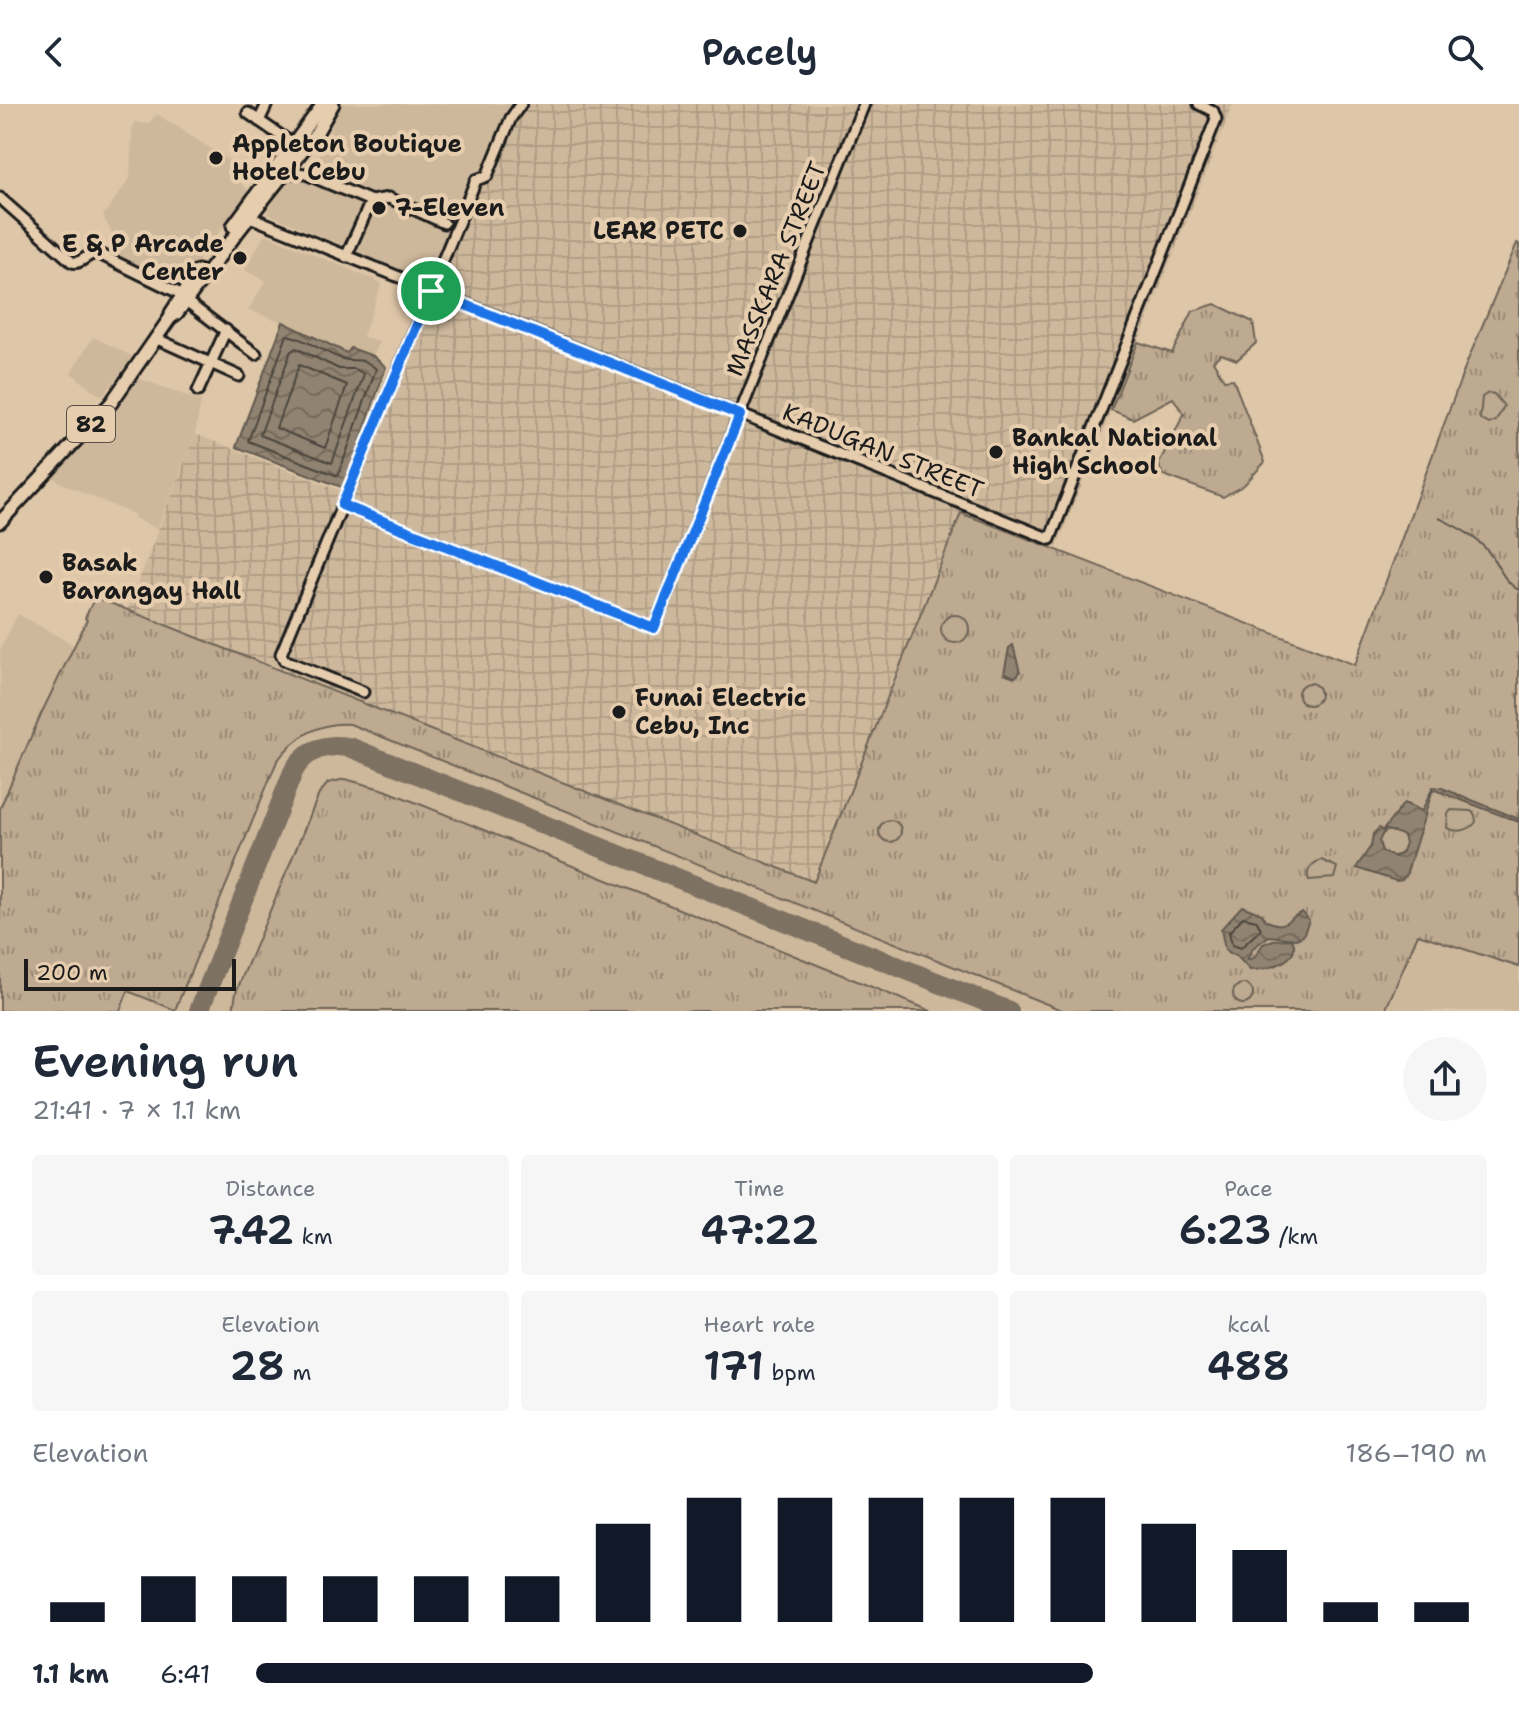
<!DOCTYPE html>
<meta charset="utf-8">
<style>
body{margin:0;font-family:"Shantell Sans",sans-serif;background:#f6f6f7;color:#1f2937;height:100vh;display:flex;flex-direction:column;font-size:30px;white-space:nowrap}
*{box-sizing:border-box;margin:0}
p{font-size:26px;color:#747a83}
.icon{flex:none;width:44px;height:44px;fill:none;stroke:currentColor;stroke-width:2;stroke-linecap:round;stroke-linejoin:round}
.map{position:relative;height:907px;overflow:hidden}
.details{display:flex;flex-direction:column;background:#fff;flex:1}
.details>*{flex:none}
.scale{position:absolute;left:24px;bottom:20px;width:212px;box-sizing:border-box;padding-left:8px;border:4px solid #1c1c1c;border-top:0;font-size:22px;line-height:28px;white-space:nowrap;color:#1c1c1c;-webkit-text-stroke:6px #e6cdae;paint-order:stroke}
.pin{position:absolute;display:grid;place-items:center;width:68px;height:68px;color:#fff;margin:-34px;border:4px solid #fff;border-radius:50%;box-shadow:0 2px 8px #0007}
.round{display:grid;place-items:center;flex:none;width:84px;height:84px;border-radius:42px;background:#f6f6f7}
.headline{display:flex;align-items:center;justify-content:space-between;height:136px;padding:0 32px}
h1{font-size:44px;font-weight:600;line-height:60px}
.stats{display:grid;grid-template-columns:repeat(3,1fr);gap:12px;height:136px;padding:8px 32px}
.stats div{display:grid;align-content:center;border-radius:8px;background:#f6f6f7;text-align:center}
.stats b{font-size:40px;font-weight:600}
.stats small{font-size:22px;font-weight:400}
.stats p{font-size:22px}
.chart{height:224px;padding:16px 32px}
.chart p{display:flex;justify-content:space-between}
.chart svg{width:100%;height:144px;margin-top:8px;stroke:#111827;stroke-width:6}
ul{padding:0 32px;list-style:none;font-size:26px}
li{display:grid;grid-template-columns:128px 96px 1fr;align-items:center;height:60px}
li i{height:20px;border-radius:10px;background:#111827}
header{display:flex;justify-content:space-between;align-items:center;height:104px;padding:0 32px;background:#fff;font-size:36px;font-weight:600}
.map>svg:first-child{display:block}
.built{fill:#ceb89c}
.industrial{fill:url(#industrial-grid)}
.grass{fill:url(#grass-tufts);stroke:#6d6356;stroke-width:2}
.pitch{fill:#beaa91;stroke:#6d6356;stroke-width:2}
.water{fill:url(#water-waves);stroke:#625a4f;stroke-width:2}
.lines{fill:none;stroke-linecap:round;stroke-linejoin:round}
.shore{stroke:#4b453e;stroke-width:2}
.stream{stroke:#625a4f;stroke-width:2}
.taxiway{stroke:#7d7162;stroke-width:20}
.minor-casing{stroke:#1c1c1c;stroke-width:15}
.major-casing{stroke:#1c1c1c;stroke-width:17}
.minor{stroke:#e6cdae;stroke-width:9}
.major{stroke:#e6cdae;stroke-width:11}
.route-casing{stroke:#fff;stroke-width:16}
.route{stroke:#1a73e8;stroke-width:10}
.poi-dot{fill:#1c1c1c;stroke:#e6cdae;stroke-width:3}
.labels{text-anchor:middle;dominant-baseline:central;stroke-width:8;stroke-linejoin:round;paint-order:stroke}
.shield{fill:#e6cdae;stroke:#595148;stroke-width:2}
.shield-label{font-size:22px;font-weight:bold;fill:#1c1c1c}
.poi-label{font-size:24px;font-weight:bold;fill:#1c1c1c;stroke:#e6cdae;text-anchor:start}
.street-label{font-size:24px;fill:#1c1c1c;stroke:#e6cdae}
</style>
<header><svg class="icon" aria-label="back" viewBox="0 0 24 24"><path d="M15 5l-7 7 7 7"/></svg>Pacely<svg class="icon" aria-label="search" viewBox="0 0 24 24"><circle cx="10" cy="10" r="6"/><path d="M15 15l6 6"/></svg></header>
<div class="map">
<svg width="1519" height="907" viewBox="0 0 1519 907">
<defs>
<pattern id="industrial-grid" width="8" height="8" patternUnits="userSpaceOnUse" patternTransform="scale(2)"><rect width="8" height="8" fill="#ceb89c"/><path d="M0 4h8M4 0v8" fill="none" stroke="#b09e86"/></pattern>
<pattern id="grass-tufts" width="24" height="20" patternUnits="userSpaceOnUse" patternTransform="scale(2)"><rect width="24" height="20" fill="#beaa91"/><path d="M3 7l-1-3M5 7V3M7 7l1-3M15 17l-1-3M17 17v-4M19 17l1-3" fill="none" stroke="#9a8a76"/></pattern>
<pattern id="water-waves" width="16" height="10" patternUnits="userSpaceOnUse" patternTransform="scale(2)"><rect width="16" height="10" fill="#918371"/><path d="M0 5q4-4 8 0t8 0" fill="none" stroke="#766a5c"/></pattern>
</defs>
<rect width="100%" height="100%" fill="#dec6a8"/>
<filter id="ink" filterUnits="userSpaceOnUse"><feTurbulence type="fractalNoise" baseFrequency=".0125" numOctaves="2"/><feDisplacementMap in="SourceGraphic" scale="16" xChannelSelector="R" yChannelSelector="G"/><feConvolveMatrix kernelMatrix="1 2 1 2 8 2 1 2 1" color-interpolation-filters="sRGB"/></filter>
<g filter="url(#ink)">
<g class="built">
<path d="M340 0H513L439 182 266 109 286 78 322 48Z"/>
<path d="M157 10 233 59 228 68 253 90 240 105 236 104 179 185 111 155 116 137 103 112 130 74 132 24 135 18 148 20Z"/>
<path d="M265 130 382 179 363 232 379 238 373 252 351 244 347 249 283 218 248 206 266 177 245 166Z"/>
<path d="M93 233 134 253 103 291 98 290 71 269Z"/>
<path d="M138 274 201 297 195 330 157 425 134 414 135 411 63 380 53 373Z"/>
<path d="M95 493 127 507 1133 907H0V545L18 510 74 541Z"/>
<path d="M1417 830 1519 863V907H1385Z"/>
</g>
<path class="industrial" d="M513 0H1233L1056 445 961 410 814 779 127 507 195 330 354 392Z"/>
<g class="grass">
<path d="M1517 139 1519 140V863L1418 830 1385 907H1064L350 620C320 617 295 633 277 657L175 906 128 887 120 907H0V704L41 610 87 516 85 514 95 493 814 778 961 409 1355 561 1467 258Z"/>
<path d="M1215 200 1253 218 1256 239 1237 256 1221 250 1213 257 1224 276 1233 275 1265 358 1244 381 1223 393 1161 370 1159 359 1184 310 1173 294 1133 315 1111 306 1138 238 1172 249 1193 207Z"/>
<path d="M345 675 385 686 931 907H233L236 888 319 690 328 679Z"/>
</g>
<g class="pitch">
<path d="M1488 289 1494 290 1504 302 1496 317 1489 320 1480 315 1482 293Z"/>
<circle cx="955" cy="525" r="14"/>
<circle cx="1309" cy="590" r="11"/>
<path d="M1451 706 1471 707 1475 711 1476 718C1469 727 1457 729 1447 724L1448 710Z"/>
<circle cx="890" cy="727" r="11"/>
<circle cx="1392" cy="739" r="13"/>
<path d="M1321 756 1337 763 1334 774 1309 776C1305 767 1312 759 1321 756Z"/>
<circle cx="1243" cy="890" r="10"/>
</g>
<g class="water">
<path d="M283 218 347 249 351 244 373 252 386 263 344 384 236 343Z"/>
<path d="M1013 541 1020 568 1015 573 1004 569 1009 544Z"/>
<path d="M1433 683 1442 684 1519 715V718L1435 686 1432 688 1406 771 1402 776 1396 777 1356 764 1371 742 1373 730 1379 724 1384 727 1379 737 1382 748 1394 753 1401 750 1405 739 1403 731 1384 725 1404 699 1422 707Z"/>
<path d="M1242 802 1262 810 1265 816C1287 826 1283 817 1302 808L1309 816 1303 832 1296 835 1269 832 1253 844 1247 856 1254 854 1263 840 1273 836 1292 835C1303 857 1267 866 1250 866L1236 851 1229 850 1225 846 1221 825Z"/>
</g>
<g class="lines">
<g class="shore">
<path d="M287 231C305 234 323 248 340 254 354 260 360 250 376 265L338 372 248 337Z"/>
<path d="M296 244 339 265H355L364 270 332 359 260 331 291 247Z"/>
<path d="M299 261 347 281 325 344 276 324Z"/>
<path d="M1243 813 1256 816 1261 825 1241 844 1232 841 1229 828Z"/>
</g>
<path class="stream" d="M1439 414C1457 423 1474 431 1487 446 1498 459 1503 478 1519 486"/>
<path class="taxiway" d="M199 907 293 668C305 645 328 638 352 644L1009 907"/>
<defs>
<g id="minor">
<path d="M248 9 294 41"/>
<path d="M259 17 267 0"/>
<path d="M286 68 306 70 371 97 389 94 444 119"/>
<path d="M0 94 72 158C82 161 87 149 97 149L181 190"/>
<path d="M250 113 1050 435 1216 15 1213 7 1199 0"/>
<path d="M346 153 371 97"/>
<path d="M186 197 256 250"/>
<path d="M155 234 239 272"/>
<path d="M198 287 226 226"/>
<path d="M342 401 654 524 864 0"/>
<path d="M363 588 284 556 281 550 476 76 487 72 511 14 521 0"/>
</g>
<g id="major">
<path d="M233 122 323 0"/>
<path d="M171 209 198 167"/>
<path d="M0 418 111 299 170 214 177 209 240 125 317 28 333 0"/>
</g>
</defs>
<use href="#minor" class="minor-casing"/>
<use href="#major" class="major-casing"/>
<use href="#minor" class="minor"/>
<use href="#major" class="major"/>
</g>
</g>
<g class="lines" filter="url(#ink)">
<defs>
<path id="route" d="M431 187 740 311 654 524 342 401Z"/>
</defs>
<use href="#route" class="route-casing"/>
<use href="#route" class="route"/>
</g>
<g class="poi-dot">
<circle cx="216" cy="54" r="8"/>
<circle cx="379" cy="104" r="8"/>
<circle cx="740" cy="127" r="8"/>
<circle cx="240" cy="154" r="8"/>
<circle cx="996" cy="348" r="8"/>
<circle cx="46" cy="473" r="8"/>
<circle cx="619" cy="608" r="8"/>
</g>
<g class="labels">
<rect class="shield" x="67" y="302" width="48" height="36" rx="6"/>
<g class="shield-label">
<text x="91" y="320">82</text>
</g>
<g class="poi-label">
<text x="232" y="40">Appleton Boutique<tspan x="232" dy="28">Hotel Cebu</tspan></text>
<text x="395" y="104">7-Eleven</text>
<text x="724" y="127" text-anchor="end">LEAR PETC</text>
<text x="224" y="140" text-anchor="end">E &amp; P Arcade<tspan x="224" dy="28">Center</tspan></text>
<text x="1012" y="334">Bankal National<tspan x="1012" dy="28">High School</tspan></text>
<text x="62" y="459">Basak<tspan x="62" dy="28">Barangay Hall</tspan></text>
<text x="635" y="594">Funai Electric<tspan x="635" dy="28">Cebu, Inc</tspan></text>
</g>
<g class="street-label">
<text transform="translate(776 165) rotate(-68)">MASSKARA STREET</text>
<text transform="translate(883 347) rotate(22)">KADUGAN STREET</text>
</g>
</g>
</svg>
<div class="scale">200 m</div>
<div class="pin" style="left:431px;top:187px;background:#1e9e55"><svg class="icon" aria-label="arrive" viewBox="0 0 24 24"><path d="M6 21V4h12l-3 4 3 4H6"/></svg></div>
</div>
<section class="details">
<div class="headline"><div><h1>Evening run</h1><p>21:41 · 7 × 1.1 km</p></div><a class="round"><svg class="icon" aria-label="share" viewBox="0 0 24 24"><path d="M12 15V3M7 8l5-5 5 5M5 13v7h14v-7"/></svg></a></div>
<div class="stats">
<div><p>Distance</p><b>7.42<small> km</small></b></div>
<div><p>Time</p><b>47:22</b></div>
<div><p>Pace</p><b>6:23<small> /km</small></b></div>
</div>
<div class="stats">
<div><p>Elevation</p><b>28<small> m</small></b></div>
<div><p>Heart rate</p><b>171<small> bpm</small></b></div>
<div><p>kcal</p><b>488</b></div>
</div>
<div class="chart"><p><span>Elevation</span>186–190 m</p>
<svg viewBox="0 0 160 44" preserveAspectRatio="none"><path d="M5 44V38M15 44V30M25 44V30M35 44V30M45 44V30M55 44V30M65 44V14M75 44V6M85 44V6M95 44V6M105 44V6M115 44V6M125 44V14M135 44V22M145 44V38M155 44V38"/></svg>
</div>
<ul>
<li><b>1.1 km</b>6:41<i style="width:68%"></i></li>
</ul>
</section>
